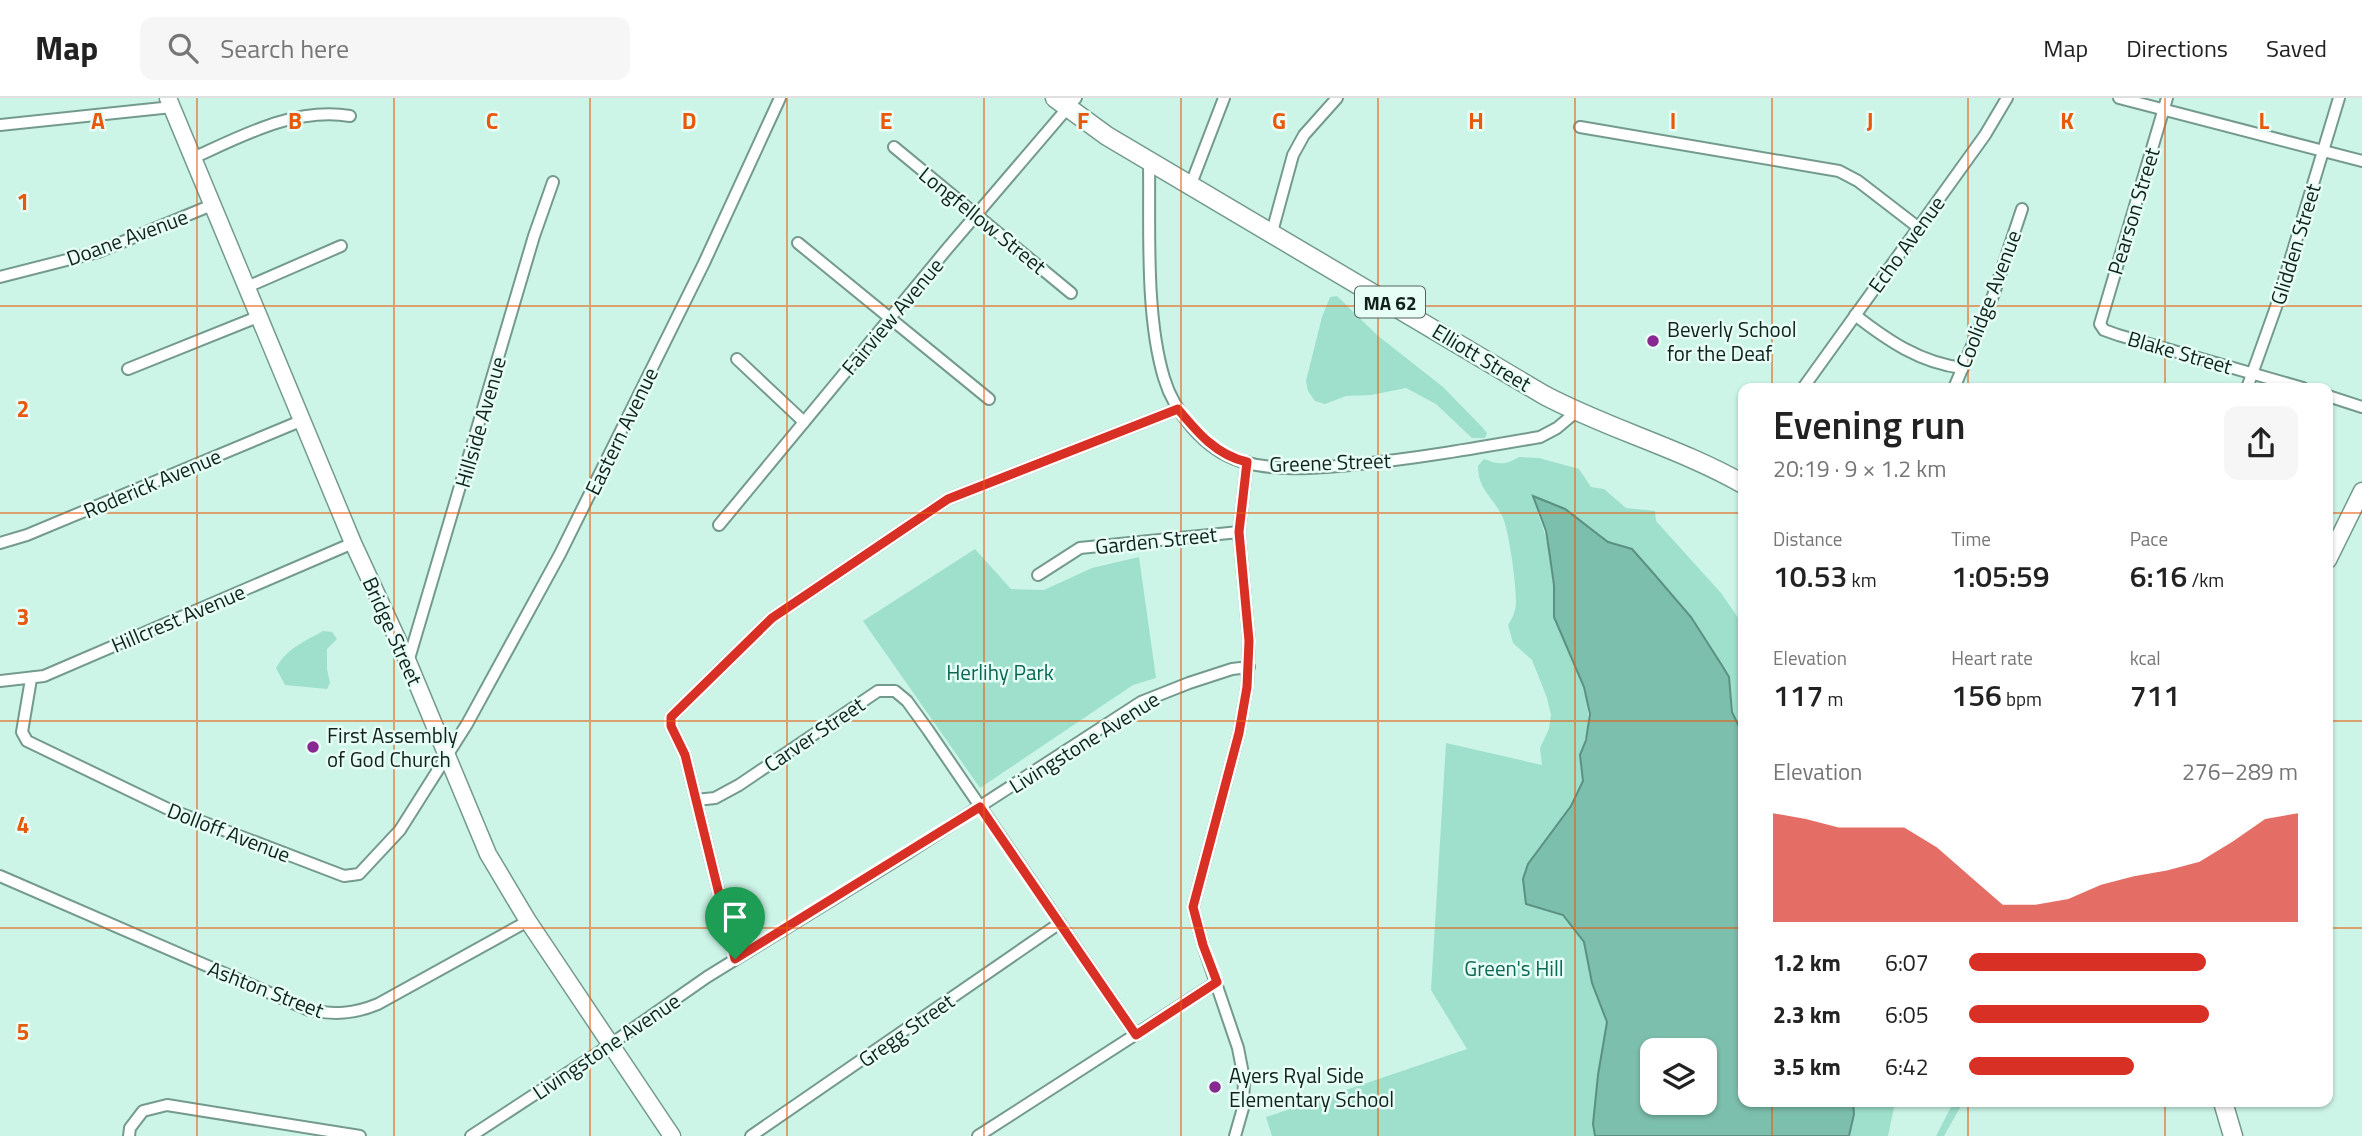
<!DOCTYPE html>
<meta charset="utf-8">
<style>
body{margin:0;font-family:"Titillium Web",sans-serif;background:#f6f6f6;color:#222;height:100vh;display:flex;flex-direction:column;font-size:26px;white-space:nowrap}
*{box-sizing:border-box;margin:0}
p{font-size:23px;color:#767676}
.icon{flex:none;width:38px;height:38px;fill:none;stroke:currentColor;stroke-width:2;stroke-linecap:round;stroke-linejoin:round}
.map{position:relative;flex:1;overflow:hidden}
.details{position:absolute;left:1738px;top:285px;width:595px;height:724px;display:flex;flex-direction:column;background:#fff;border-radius:14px;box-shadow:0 2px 5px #0004}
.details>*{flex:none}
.tools{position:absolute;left:1640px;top:940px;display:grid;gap:14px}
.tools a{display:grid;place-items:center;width:77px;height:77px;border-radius:14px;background:#fff;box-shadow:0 2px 5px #0004;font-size:35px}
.pin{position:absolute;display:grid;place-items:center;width:60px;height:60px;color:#fff;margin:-72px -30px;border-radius:50% 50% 50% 0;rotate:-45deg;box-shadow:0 0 7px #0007}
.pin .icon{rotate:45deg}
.round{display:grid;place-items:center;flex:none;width:74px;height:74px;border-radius:14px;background:#f6f6f6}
.headline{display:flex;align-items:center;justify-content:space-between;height:119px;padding:0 35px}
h1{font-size:38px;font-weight:600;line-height:52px}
.figures{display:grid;grid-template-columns:repeat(3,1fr);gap:10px;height:119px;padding:7px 35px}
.figures div{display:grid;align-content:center}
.figures b{font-size:30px;font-weight:600}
.figures small{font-size:19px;font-weight:400}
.figures p{font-size:19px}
.chart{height:196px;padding:14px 35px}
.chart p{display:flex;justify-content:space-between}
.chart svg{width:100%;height:126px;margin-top:7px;fill:#d93025;opacity:.7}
ul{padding:0 35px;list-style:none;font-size:23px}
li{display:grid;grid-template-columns:112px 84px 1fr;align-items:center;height:52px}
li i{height:18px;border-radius:9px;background:#d93025}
header{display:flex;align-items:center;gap:42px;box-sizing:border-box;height:98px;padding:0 35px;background:#fff;border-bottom:2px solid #e0e0e0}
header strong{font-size:33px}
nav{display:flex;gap:38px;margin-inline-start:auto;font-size:24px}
.search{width:490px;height:63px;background:#f6f6f6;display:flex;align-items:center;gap:18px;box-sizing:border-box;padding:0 24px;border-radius:14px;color:#767676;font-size:26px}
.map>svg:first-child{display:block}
.green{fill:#9ee0cc}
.water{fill:#7cbfac;stroke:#5c9081;stroke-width:2;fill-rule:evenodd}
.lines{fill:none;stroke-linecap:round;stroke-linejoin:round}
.street-casing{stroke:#749a8e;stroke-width:14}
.secondary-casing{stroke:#749a8e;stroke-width:19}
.primary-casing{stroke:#749a8e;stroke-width:21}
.street{stroke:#fff;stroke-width:10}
.secondary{stroke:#fff;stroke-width:16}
.primary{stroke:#fff;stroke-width:18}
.route-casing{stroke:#fff;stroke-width:14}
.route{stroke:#d93025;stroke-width:9}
.grid{fill:none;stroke:#e8590c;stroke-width:2;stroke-opacity:0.55}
.poi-dot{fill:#882992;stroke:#e6fef6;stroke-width:2.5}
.labels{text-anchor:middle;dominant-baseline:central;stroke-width:5;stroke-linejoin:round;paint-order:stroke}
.shield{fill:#e6fef6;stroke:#52635d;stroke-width:2}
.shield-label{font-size:19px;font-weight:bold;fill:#12211c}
.street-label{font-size:21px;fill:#12211c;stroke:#e6fef6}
.poi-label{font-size:21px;fill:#12211c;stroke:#e6fef6;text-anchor:start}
.park-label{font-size:21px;fill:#0d6754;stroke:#e6fef6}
.grid-label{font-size:23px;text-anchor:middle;font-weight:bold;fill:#e8590c;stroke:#e6fef6;stroke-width:5;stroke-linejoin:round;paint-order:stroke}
</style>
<header>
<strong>Map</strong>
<div class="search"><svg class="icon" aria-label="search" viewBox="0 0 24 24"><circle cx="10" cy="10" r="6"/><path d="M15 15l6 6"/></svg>Search here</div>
<nav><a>Map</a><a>Directions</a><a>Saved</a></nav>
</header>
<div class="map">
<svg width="2362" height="1038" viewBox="0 0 2362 1038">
<rect width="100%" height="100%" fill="#ccf5e8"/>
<g class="green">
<path d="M1337 198 1377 237 1443 289 1482 329 1487 335 1485 340H1472L1436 306 1406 290 1371 297 1346 298 1325 306 1315 303 1308 293 1306 283 1322 219 1330 199Z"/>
<path d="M1519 359 1539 360 1579 371 1591 389 1604 391 1626 410 1655 413 1656 423 1721 495 1743 527V637L1732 614 1729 579 1691 519 1632 451 1608 444 1589 428 1537 414C1547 437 1551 462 1554 487 1555 497 1552 509 1554 519 1556 528 1562 536 1566 544 1583 586 1598 612 1580 657L1595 680 1597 898 1607 924 1598 976 1599 1038H1272L1266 1019 1467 951 1431 892 1446 645 1542 667 1540 650 1549 631 1551 617 1547 600 1532 562 1513 545 1508 527C1511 522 1514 517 1515 512 1519 501 1509 432 1503 420 1494 399 1478 393 1478 368L1484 361C1499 367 1506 367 1519 359Z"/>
<path d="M975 451 1011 491 1044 492 1092 470 1139 459 1156 580 1133 587 980 690 863 523Z"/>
<path d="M323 533 332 534 337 541 327 551V571L330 585 327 591 285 587 276 570C287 550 304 544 323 533Z"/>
<path d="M1853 1005H1895L1888 1038H1849L1854 1016Z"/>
<path d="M1953 1005H1960L1961 1008 1944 1038H1936Z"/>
</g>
<path class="water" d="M1533 398 1565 411 1608 444 1632 451 1654 476 1691 519 1723 569 1729 579 1732 614 1743 637V1004L1853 1005 1854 1016 1849 1038H1595L1593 1026 1598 977 1607 924 1592 885 1584 844 1563 817 1526 806 1523 781 1528 766 1571 708 1583 683 1580 657 1586 642 1590 616 1584 589 1554 519V487L1549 452 1546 433ZM1652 952H1704V1004H1652Z"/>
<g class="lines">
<defs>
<g id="street">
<path d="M2119 0 2362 63"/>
<path d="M2167 0 2100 226 2104 232 2118 237 2303 290"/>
<path d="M0 27 172 9"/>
<path d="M1580 29 1839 73 1858 83 1919 130"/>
<path d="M894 49 1071 195"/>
<path d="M193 60C242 38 294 9 350 18"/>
<path d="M1149 63C1150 129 1145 217 1164 280 1174 314 1205 352 1240 363 1277 374 1313 370 1351 367 1414 361 1477 350 1540 339L1557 330 1576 314"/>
<path d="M1191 86 1224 0"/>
<path d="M1272 134 1293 57 1304 37 1337 0"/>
<path d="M798 145 989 301"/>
<path d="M0 179 98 154 212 107"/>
<path d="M247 189 341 148"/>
<path d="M1855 217C1887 242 1920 265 1963 270"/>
<path d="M737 261 804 324"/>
<path d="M128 271 260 218"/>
<path d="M1803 290 1985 37 2007 0"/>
<path d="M1954 290 1993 198 2022 111"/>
<path d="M2247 290 2276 209 2339 0"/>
<path d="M2328 298 2362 309"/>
<path d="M719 427 947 151 1076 0"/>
<path d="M0 445 27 437 303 322"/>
<path d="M1038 477 1080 450 1239 434"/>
<path d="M408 564 534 138 553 84"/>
<path d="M31 581 22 634 27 643 166 710 344 778 359 776 400 732 467 626 560 456 704 165 780 0"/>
<path d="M0 583 44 578 353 445"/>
<path d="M696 702 715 700 739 687 878 593H895L907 603 928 632 1136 937"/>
<path d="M0 778 309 912C334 917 354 916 378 906L528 823"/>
<path d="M735 861 685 657 671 628V619L772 520 948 401 1178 311"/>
<path d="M129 1038 130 1030 143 1013 167 1007 360 1038"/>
<path d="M471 1038 601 953 707 879 908 755 1141 604 1189 585 1232 571 1249 569"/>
<path d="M751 1038 1060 825"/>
<path d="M978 1038 1217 884"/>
<path d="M1235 1038 1243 1010 1244 981 1238 950 1203 847 1193 809 1239 635 1247 589 1249 543 1239 434 1247 364"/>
</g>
<g id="secondary">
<path d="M168 0 353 445 408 564 488 756 528 823 672 1038"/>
<path d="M2328 462 2362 393"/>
</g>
<g id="primary">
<path d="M1055 0 1107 38 1544 297C1608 331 1680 350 1743 386"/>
<path d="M2223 1004 2233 1038"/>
</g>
</defs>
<use href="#street" class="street-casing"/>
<use href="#secondary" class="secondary-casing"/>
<use href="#primary" class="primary-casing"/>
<use href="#street" class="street"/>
<use href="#secondary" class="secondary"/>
<use href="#primary" class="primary"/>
</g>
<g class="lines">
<defs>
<path id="route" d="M1178 311C1197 334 1216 357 1247 364L1239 434 1249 543 1247 589 1239 635 1193 809 1203 847 1217 884 1136 937 980 709 735 861 685 657 671 628V619L772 520 948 401Z"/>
</defs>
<use href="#route" class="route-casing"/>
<use href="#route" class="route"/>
</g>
<path class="grid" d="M197 0V1038M394 0V1038M590 0V1038M787 0V1038M984 0V1038M1181 0V1038M1378 0V1038M1575 0V1038M1772 0V290M1968 0V290M2165 0V290M0 208H2362M0 415H1743M2328 415H2362M0 623H1743M2328 623H2362M0 830H1743M2328 830H2362M1772 1004V1038M1968 1004V1038M2165 1004V1038"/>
<g class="poi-dot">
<circle cx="1653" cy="243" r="7"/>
<circle cx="313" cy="649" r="7"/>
<circle cx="1215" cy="989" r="7"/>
</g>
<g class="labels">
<rect class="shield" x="1355" y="188.5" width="70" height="31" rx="5"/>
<g class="shield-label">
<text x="1390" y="204">MA 62</text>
</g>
<g class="street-label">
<text transform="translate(2133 113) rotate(-73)">Pearson Street</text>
<text transform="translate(983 122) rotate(39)">Longfellow Street</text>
<text transform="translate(127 139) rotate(-20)">Doane Avenue</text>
<text transform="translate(1906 146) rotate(-54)">Echo Avenue</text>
<text transform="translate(2295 146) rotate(-73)">Glidden Street</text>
<text transform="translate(1988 201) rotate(-69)">Coolidge Avenue</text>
<text transform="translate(892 218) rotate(-50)">Fairview Avenue</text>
<text transform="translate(2180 254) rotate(16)">Blake Street</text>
<text transform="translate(1482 259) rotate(31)">Elliott Street</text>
<text transform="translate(480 324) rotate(-74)">Hillside Avenue</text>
<text transform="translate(621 333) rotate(-64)">Eastern Avenue</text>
<text transform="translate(1330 364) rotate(-2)">Greene Street</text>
<text transform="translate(152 385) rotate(-23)">Roderick Avenue</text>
<text transform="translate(1156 442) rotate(-6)">Garden Street</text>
<text transform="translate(178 520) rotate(-23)">Hillcrest Avenue</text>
<text transform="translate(393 533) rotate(66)">Bridge Street</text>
<text transform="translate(814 636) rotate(-34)">Carver Street</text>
<text transform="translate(1084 644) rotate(-32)">Livingstone Avenue</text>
<text transform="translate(229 734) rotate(21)">Dolloff Avenue</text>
<text transform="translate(266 891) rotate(21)">Ashton Street</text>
<text transform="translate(906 932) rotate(-35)">Gregg Street</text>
<text transform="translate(606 948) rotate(-34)">Livingstone Avenue</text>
</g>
<g class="poi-label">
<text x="1667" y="231">Beverly School<tspan x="1667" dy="24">for the Deaf</tspan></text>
<text x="327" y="637">First Assembly<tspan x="327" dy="24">of God Church</tspan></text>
<text x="1229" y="977">Ayers Ryal Side<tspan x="1229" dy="24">Elementary School</tspan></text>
</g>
<g class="park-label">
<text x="1000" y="574">Herlihy Park</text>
<text x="1514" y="870">Green's Hill</text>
</g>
</g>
<g class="grid-label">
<text x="98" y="31">A</text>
<text x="295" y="31">B</text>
<text x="492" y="31">C</text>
<text x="689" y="31">D</text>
<text x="886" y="31">E</text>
<text x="1083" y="31">F</text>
<text x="1279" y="31">G</text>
<text x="1476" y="31">H</text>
<text x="1673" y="31">I</text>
<text x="1870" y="31">J</text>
<text x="2067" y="31">K</text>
<text x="2264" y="31">L</text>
<text x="23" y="112">1</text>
<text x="23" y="319">2</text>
<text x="23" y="527">3</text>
<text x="23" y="735">4</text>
<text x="23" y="942">5</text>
</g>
</svg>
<div class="tools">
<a><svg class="icon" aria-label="layers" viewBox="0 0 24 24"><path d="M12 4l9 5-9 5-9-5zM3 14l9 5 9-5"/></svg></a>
</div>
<div class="pin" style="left:735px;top:861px;background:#1e9e55"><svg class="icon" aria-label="arrive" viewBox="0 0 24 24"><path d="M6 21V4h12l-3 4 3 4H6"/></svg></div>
<section class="details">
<div class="headline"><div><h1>Evening run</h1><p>20:19 · 9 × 1.2 km</p></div><a class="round"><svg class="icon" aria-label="share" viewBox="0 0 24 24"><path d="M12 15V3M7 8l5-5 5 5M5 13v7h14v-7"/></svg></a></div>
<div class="figures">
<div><p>Distance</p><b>10.53<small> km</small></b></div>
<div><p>Time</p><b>1:05:59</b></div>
<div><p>Pace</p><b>6:16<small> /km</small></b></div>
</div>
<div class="figures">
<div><p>Elevation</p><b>117<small> m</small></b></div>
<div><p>Heart rate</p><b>156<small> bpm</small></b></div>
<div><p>kcal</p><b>711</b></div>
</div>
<div class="chart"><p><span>Elevation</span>276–289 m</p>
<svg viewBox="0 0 160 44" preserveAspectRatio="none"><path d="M0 44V6L10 8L20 11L30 11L40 11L50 18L60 28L70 38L80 38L90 36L100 31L110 28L120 26L130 23L140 16L150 8L160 6V44z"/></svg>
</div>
<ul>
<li><b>1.2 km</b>6:07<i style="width:72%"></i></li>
<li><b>2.3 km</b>6:05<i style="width:73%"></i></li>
<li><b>3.5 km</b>6:42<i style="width:50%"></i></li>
</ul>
</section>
</div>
